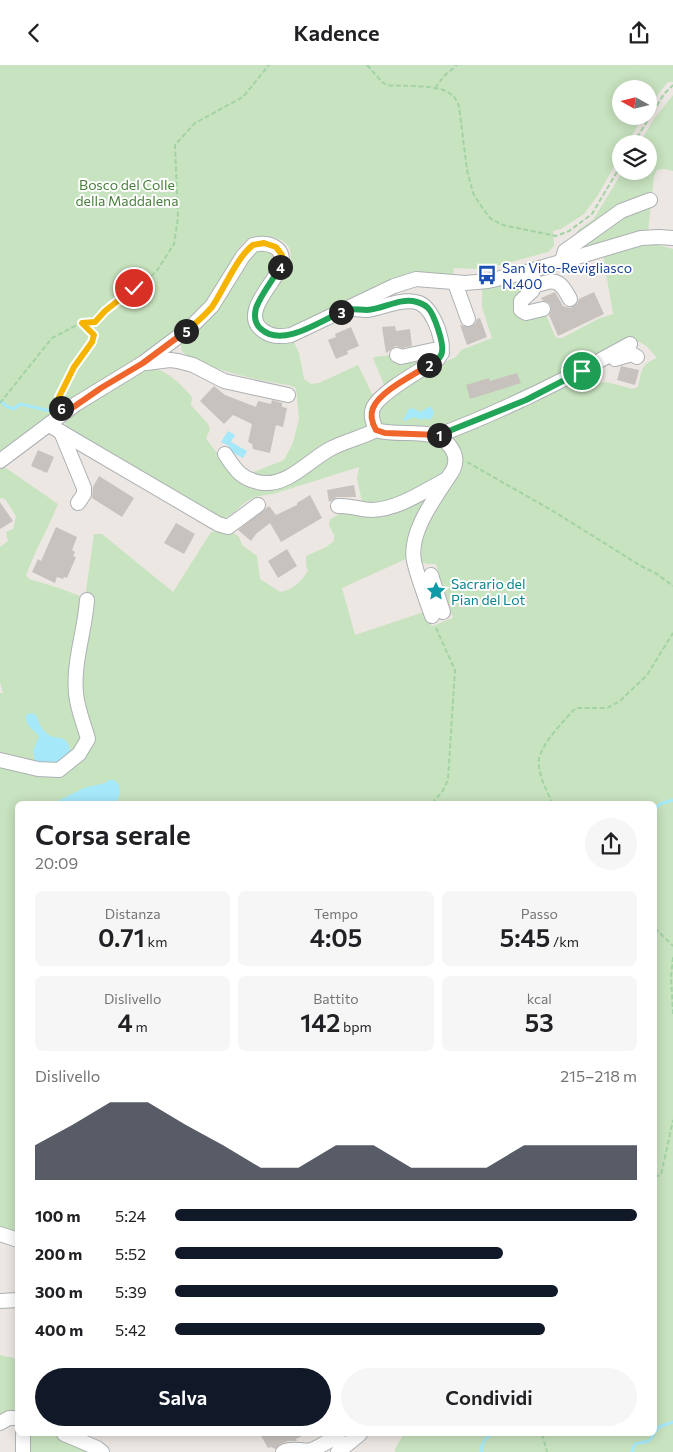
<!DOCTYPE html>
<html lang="it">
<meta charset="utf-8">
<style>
body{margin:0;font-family:Commissioner,sans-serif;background:#f6f6f6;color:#202124;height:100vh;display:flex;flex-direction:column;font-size:19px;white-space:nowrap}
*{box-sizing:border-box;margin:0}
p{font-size:16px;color:#757577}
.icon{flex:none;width:28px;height:28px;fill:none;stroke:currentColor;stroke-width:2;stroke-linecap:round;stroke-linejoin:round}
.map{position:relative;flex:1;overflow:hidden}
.panel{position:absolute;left:15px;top:736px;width:642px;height:635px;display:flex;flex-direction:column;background:#fff;border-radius:8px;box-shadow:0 2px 12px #0003}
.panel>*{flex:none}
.needle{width:32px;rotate:278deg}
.fabs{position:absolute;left:612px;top:15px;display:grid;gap:10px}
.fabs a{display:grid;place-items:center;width:45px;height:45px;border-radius:50%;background:#fff;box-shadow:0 2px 12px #0003;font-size:25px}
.pin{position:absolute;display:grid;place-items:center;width:42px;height:42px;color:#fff;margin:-21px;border:2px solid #fff;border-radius:50%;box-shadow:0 1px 5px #0007}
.km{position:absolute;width:25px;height:25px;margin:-12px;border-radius:50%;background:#222;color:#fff;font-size:14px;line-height:25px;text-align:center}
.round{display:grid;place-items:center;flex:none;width:52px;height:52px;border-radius:26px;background:#f6f6f6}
.summary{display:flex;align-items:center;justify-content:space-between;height:85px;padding:0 20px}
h1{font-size:28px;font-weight:600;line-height:38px}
.stats{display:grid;grid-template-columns:repeat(3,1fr);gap:8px;height:85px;padding:5px 20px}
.stats div{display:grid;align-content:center;border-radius:8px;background:#f6f6f6;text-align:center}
.stats b{font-size:25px;font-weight:600}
.stats small{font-size:14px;font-weight:400}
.stats p{font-size:14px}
.chart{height:140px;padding:10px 20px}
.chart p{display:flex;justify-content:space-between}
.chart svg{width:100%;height:90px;margin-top:5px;fill:#111827;opacity:.7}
.cta{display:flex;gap:10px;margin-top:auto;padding:10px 20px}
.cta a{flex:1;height:58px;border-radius:30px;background:#111827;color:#fff;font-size:20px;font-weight:600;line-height:58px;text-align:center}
.cta a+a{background:#f6f6f6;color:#202124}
ul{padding:0 20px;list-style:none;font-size:16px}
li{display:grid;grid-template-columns:80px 60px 1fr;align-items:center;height:38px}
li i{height:12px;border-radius:6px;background:#111827}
header{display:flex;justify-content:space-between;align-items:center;height:65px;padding:0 20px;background:#fff;font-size:22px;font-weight:600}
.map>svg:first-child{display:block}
.green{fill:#c8e3bf}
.water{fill:#a5e8f9}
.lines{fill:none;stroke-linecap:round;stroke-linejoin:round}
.stream{stroke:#a5e8f9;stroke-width:3}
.building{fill:#c7c2be}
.minor-casing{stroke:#adb1b4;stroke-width:16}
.path{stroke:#a3d3a5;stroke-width:2;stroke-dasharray:5 2.5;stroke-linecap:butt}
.minor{stroke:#fff;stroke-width:14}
.split-1-casing{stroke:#fff;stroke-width:10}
.split-2-casing{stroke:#fff;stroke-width:10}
.split-3-casing{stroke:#fff;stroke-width:10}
.split-4-casing{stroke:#fff;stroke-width:10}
.split-5-casing{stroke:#fff;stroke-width:10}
.split-6-casing{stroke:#fff;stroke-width:10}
.split-7-casing{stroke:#fff;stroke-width:10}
.split-1{stroke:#22a559;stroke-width:6}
.split-2{stroke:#f0652b;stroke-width:6}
.split-3{stroke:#22a559;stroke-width:6}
.split-4{stroke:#22a559;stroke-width:6}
.split-5{stroke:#f5b400;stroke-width:6}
.split-6{stroke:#f0652b;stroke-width:6}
.split-7{stroke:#f5b400;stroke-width:6}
.labels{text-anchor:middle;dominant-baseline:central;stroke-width:4;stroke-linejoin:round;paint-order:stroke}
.park-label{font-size:14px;fill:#47813a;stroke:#fff}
.transit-label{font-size:14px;fill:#164399;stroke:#fff;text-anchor:start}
.culture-label{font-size:14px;fill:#0d838f;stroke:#fff;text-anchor:start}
</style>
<header><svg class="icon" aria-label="back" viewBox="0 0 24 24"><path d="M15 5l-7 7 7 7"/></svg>Kadence<svg class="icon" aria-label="share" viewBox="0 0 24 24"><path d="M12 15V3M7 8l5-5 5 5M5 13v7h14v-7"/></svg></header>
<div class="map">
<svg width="673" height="1387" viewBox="0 0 673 1387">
<rect width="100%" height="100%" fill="#ece7e2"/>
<g class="green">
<path d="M0 0H673V17H668L649 40V24H621V51H643L627 79H621V89L598 130 584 149 561 164 553 166 554 181 548 187 500 200 478 204 454 203 453 210 431 211 292 264 273 266C266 260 260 253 262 243 266 226 310 191 281 175 272 171 261 170 251 172 248 173 244 176 242 179 235 186 232 197 227 205 217 222 206 240 192 255L0 392Z"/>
<path d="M673 30V106L665 104 657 105 654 111 648 167 578 186 573 172 579 164 593 155 623 106H649V79H639L654 54Z"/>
<path d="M654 179 673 184V1387H395V1384L403 1370 655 1369V739H18L17 1172 0 1166V628H3L0 617V482L8 476 6 467 13 464 16 451 5 434 0 433V403L3 401 58 439C48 463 35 486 26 510L29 514 59 523 85 533 94 469H102L173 527 211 467C218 465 224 469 232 467L239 472 242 480 257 491 260 514 280 527C292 525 301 517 308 506L306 500V491L326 482 334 476V470L329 460 330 454 340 449H354L363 441 357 414 359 402 273 429C264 430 256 431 249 435 237 442 232 454 218 454L66 364 65 353 145 302C164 302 180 318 192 332L191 340 208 359 210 365 206 373C220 395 229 397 251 408L284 395 293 378 299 354 296 323 289 320C268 318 192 301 181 285V278C213 255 231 220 254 188 262 185 267 185 273 191L274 201 249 252 252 265 264 275 278 277 292 273 299 288 304 314 311 319 319 318 358 300 374 333 375 371 434 376 448 386 449 401 408 493 342 523 355 570 424 547 432 561 453 553 436 499H428L420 497 418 491 421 468 461 391 459 382 447 372 572 317 578 322 606 317 633 324 638 322C642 306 640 300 657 293 648 282 642 274 627 276L557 316 439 365 381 360C376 352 377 347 381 339L433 303 456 292 461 285 492 273 482 242V222L524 213 529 224 517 241 545 248 555 271 557 273H562L598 254 613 249 603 190 630 183Z"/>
<path d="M429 289H432L385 322 373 293 375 292 390 290 393 297 397 298Z"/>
<path d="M0 1290 18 1294 17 1348 0 1353Z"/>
<path d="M27 1369H53L83 1381 94 1387H26Z"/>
</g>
<g class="water">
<path d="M431 341 434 348 432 353 429 355 424 353 422 355 414 352 405 356 403 355 409 344 413 343 420 347Z"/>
<path d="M228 366 235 370 231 377 247 386 243 393 227 385 229 381 221 377Z"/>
<path d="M30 648 35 649C38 654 40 662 45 667 55 678 69 665 70 689 55 700 54 701 35 696L33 686 39 671C33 664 24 660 26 650Z"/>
<path d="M109 715H114L119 720 120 728 116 739H51L84 723 105 718Z"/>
</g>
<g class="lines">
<g class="stream">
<path d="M0 336 6 341 14 344 20 339 55 347"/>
<path d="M655 744 660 739 673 735"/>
<path d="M655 1367 659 1362 673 1357"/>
<path d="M482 1387 481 1384 484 1376 491 1369"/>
<path d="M632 1387 635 1379 649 1376 654 1369"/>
</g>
</g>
<g class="building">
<path d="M555 227 563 241 570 243 577 239 579 234 594 227 604 249 558 271 549 250 551 246V242L549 238 542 235 541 233Z"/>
<path d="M480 253 487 272 467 280 460 260 470 262 475 259 477 254Z"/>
<path d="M395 261 396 266 410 264 412 281 402 283 396 281 386 288 382 262Z"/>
<path d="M351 262 359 281 347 286 348 289 336 294 328 275 336 272 335 269Z"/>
<path d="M621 301 639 305 635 320 617 315Z"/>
<path d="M517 308 521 318 470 334 466 320 489 313 490 316Z"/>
<path d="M214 321 225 330 256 342 258 336 271 339 272 335 282 338V342L287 343 283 362 276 360 270 388 253 384 252 379 248 377 252 359 233 350 224 359 200 336Z"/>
<path d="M38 385 54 392 47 408 31 401Z"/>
<path d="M99 411 134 433 122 452 92 433 93 422Z"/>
<path d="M354 420 356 432H337L329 437 327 425Z"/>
<path d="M310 430 322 453 281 477 270 458 256 469 251 476 238 465 269 441 276 450 297 440V438Z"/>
<path d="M0 437 13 456 0 464Z"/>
<path d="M176 458 195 469 184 489 164 478Z"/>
<path d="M56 462 77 472 72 485 75 487 73 491 76 492 67 513 64 512 63 514 57 512 55 518 32 507 38 494 41 496Z"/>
<path d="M287 484 297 501 278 513 268 496Z"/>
<path d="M260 1369H306L296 1374 297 1376H288L280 1379 275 1384 271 1382 268 1383Z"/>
</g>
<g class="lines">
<defs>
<g id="minor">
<path d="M562 196 565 186 621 146 650 135"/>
<path d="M530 206 536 219C541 220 543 218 548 217 560 214 565 225 570 234"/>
<path d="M455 218 468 254"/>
<path d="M536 219 532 226 521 236V245L526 248 543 244"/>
<path d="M348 243C355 244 362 245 368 245 375 244 380 242 387 240 417 232 427 235 438 264 441 275 445 284 438 294 423 304 380 327 373 343 370 350 373 358 376 365 396 371 416 365 435 371 450 376 460 391 453 405 438 429 408 466 414 496 418 514 426 533 432 551"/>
<path d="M397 290 401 292 433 285 442 288"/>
<path d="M615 294 632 289 637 292"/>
<path d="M146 298 170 295 178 296 193 300 224 316 288 330"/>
<path d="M49 360 218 459 228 462 258 440"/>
<path d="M61 367 84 423V429L78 438"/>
<path d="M436 371C504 346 567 314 630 279"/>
<path d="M225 389C236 406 242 415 263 418 289 420 308 396 330 384 345 376 361 373 376 365"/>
<path d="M0 396 76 339 143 298 191 262 212 241 243 191 253 180C269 176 288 183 280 203 273 219 242 248 261 264 270 272 280 272 291 270L394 221 416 214 465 218 488 216 530 206 641 173 659 172 673 173"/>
<path d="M338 441C350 440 360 445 372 445 399 444 424 426 447 414"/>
<path d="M431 510 443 547"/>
<path d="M0 695 38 704 59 705 79 689 88 674C84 659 77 643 76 628 73 597 85 566 87 535"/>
<path d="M0 1169 18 1175"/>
<path d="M0 1236 18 1235"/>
<path d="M0 1358 9 1353H18"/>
<path d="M64 1369 97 1383 102 1387"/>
<path d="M23 1387V1369"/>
<path d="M283 1387C292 1382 301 1387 311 1385 321 1382 327 1375 338 1373"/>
<path d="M338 1387 360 1369"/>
</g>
</defs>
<use href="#minor" class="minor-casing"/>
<g class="path">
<path d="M367 0 382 17 387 20C403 22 441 18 453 31 456 33 457 38 459 41L467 105 473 128 483 144 491 154 503 160 556 171 569 166 592 149 621 100"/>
<path d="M435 23 444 11 457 0"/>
<path d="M633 79 664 29 673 20"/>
<path d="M59 336V332L75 302 92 277 94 270 81 258"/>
<path d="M0 338 52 273 81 258 95 257 105 246 156 207 174 179 178 153 175 80 195 58 243 32 269 0"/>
<path d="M467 397 553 446 641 501 657 509 673 521"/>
<path d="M434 739V736L442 727 448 715 455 605 436 563"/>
<path d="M553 739C547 726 537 708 539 694 542 678 565 654 576 643H607L620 636 647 610 673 568"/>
<path d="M655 863 673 881"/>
<path d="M673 892 671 912 673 949"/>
<path d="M655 1112 661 1110 673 1055"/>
<path d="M542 1369 547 1387"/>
</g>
<use href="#minor" class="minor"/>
</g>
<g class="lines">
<defs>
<path id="split-1" d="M439 370 526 335 582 306"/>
<path id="split-2" d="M429 300C414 310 380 326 373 343 370 350 372 358 376 365L385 368 439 370"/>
<path id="split-3" d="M341 247C350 242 357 245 367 245 384 244 400 232 417 237 421 238 425 240 428 243 434 249 444 278 442 287 441 294 434 297 429 300"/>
<path id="split-4" d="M280 202C273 215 261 229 256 243 254 251 255 259 261 264 282 283 319 257 341 247"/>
<path id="split-5" d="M186 266C195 259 204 251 212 242 224 224 237 192 253 180L264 178 276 182 282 190 280 202"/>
<path id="split-6" d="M61 343 62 350 101 323 143 298 186 266"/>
<path id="split-7" d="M61 343 59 332 74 302 92 277 94 270 82 258 95 257 105 246 134 223"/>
</defs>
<use href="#split-1" class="split-1-casing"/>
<use href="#split-2" class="split-2-casing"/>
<use href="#split-3" class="split-3-casing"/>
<use href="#split-4" class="split-4-casing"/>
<use href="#split-5" class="split-5-casing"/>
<use href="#split-6" class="split-6-casing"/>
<use href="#split-7" class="split-7-casing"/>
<use href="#split-1" class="split-1"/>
<use href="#split-2" class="split-2"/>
<use href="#split-3" class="split-3"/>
<use href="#split-4" class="split-4"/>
<use href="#split-5" class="split-5"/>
<use href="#split-6" class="split-6"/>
<use href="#split-7" class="split-7"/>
</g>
<defs>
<symbol id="bus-bare" viewBox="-9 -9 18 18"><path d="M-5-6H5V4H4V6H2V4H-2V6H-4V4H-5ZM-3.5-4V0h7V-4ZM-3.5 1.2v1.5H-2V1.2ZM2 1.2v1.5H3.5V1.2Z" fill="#1a4fb4" stroke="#fff" stroke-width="2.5" paint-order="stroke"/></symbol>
<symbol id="sight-bare" viewBox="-9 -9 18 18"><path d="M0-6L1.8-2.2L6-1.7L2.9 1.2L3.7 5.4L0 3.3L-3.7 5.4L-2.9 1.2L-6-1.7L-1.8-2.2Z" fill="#0f9aa8" stroke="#fff" stroke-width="2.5" paint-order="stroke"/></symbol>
</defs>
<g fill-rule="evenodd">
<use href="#bus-bare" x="473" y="196" width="28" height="28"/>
<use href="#sight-bare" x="422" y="512" width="28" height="28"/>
</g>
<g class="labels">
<g class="park-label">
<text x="127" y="119">Bosco del Colle<tspan x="127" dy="16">della Maddalena</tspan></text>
</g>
<g class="transit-label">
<text x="502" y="202">San Vito-Revigliasco<tspan x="502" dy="16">N.400</tspan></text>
</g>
<g class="culture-label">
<text x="451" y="518">Sacrario del<tspan x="451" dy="16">Pian del Lot</tspan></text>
</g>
</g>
</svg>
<div class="fabs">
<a><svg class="needle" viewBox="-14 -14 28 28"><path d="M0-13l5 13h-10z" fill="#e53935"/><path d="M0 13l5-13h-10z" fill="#757577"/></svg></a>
<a><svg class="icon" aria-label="layers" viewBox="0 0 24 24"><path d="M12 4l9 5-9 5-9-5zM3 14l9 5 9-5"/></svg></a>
</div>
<div class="pin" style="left:582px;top:306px;background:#1e9e55"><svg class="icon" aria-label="arrive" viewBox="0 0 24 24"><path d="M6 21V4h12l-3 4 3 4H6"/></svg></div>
<div class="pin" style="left:134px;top:223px;background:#d93025"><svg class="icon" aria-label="check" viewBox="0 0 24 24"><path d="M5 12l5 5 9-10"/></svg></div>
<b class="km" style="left:439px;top:370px">1</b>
<b class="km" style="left:429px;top:300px">2</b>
<b class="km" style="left:341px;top:247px">3</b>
<b class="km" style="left:280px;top:202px">4</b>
<b class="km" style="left:186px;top:266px">5</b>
<b class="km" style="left:61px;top:343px">6</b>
<section class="panel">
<div class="summary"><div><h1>Corsa serale</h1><p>20:09</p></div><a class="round"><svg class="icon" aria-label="share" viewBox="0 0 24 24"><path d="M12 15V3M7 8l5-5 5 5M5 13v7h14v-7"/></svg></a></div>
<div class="stats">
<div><p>Distanza</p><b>0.71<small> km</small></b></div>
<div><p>Tempo</p><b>4:05</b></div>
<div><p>Passo</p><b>5:45<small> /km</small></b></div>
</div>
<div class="stats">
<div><p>Dislivello</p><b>4<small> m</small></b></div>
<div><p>Battito</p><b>142<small> bpm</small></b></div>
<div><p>kcal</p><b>53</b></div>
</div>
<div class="chart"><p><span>Dislivello</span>215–218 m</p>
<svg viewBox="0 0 160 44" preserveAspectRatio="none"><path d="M0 44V27L10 17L20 6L30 6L40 17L50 27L60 38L70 38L80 27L90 27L100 38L110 38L120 38L130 27L140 27L150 27L160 27V44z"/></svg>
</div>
<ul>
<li><b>100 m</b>5:24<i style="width:100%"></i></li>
<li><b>200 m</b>5:52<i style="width:71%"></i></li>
<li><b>300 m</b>5:39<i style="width:83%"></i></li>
<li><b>400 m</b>5:42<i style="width:80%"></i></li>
</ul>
<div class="cta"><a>Salva</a><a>Condividi</a></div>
</section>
</div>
